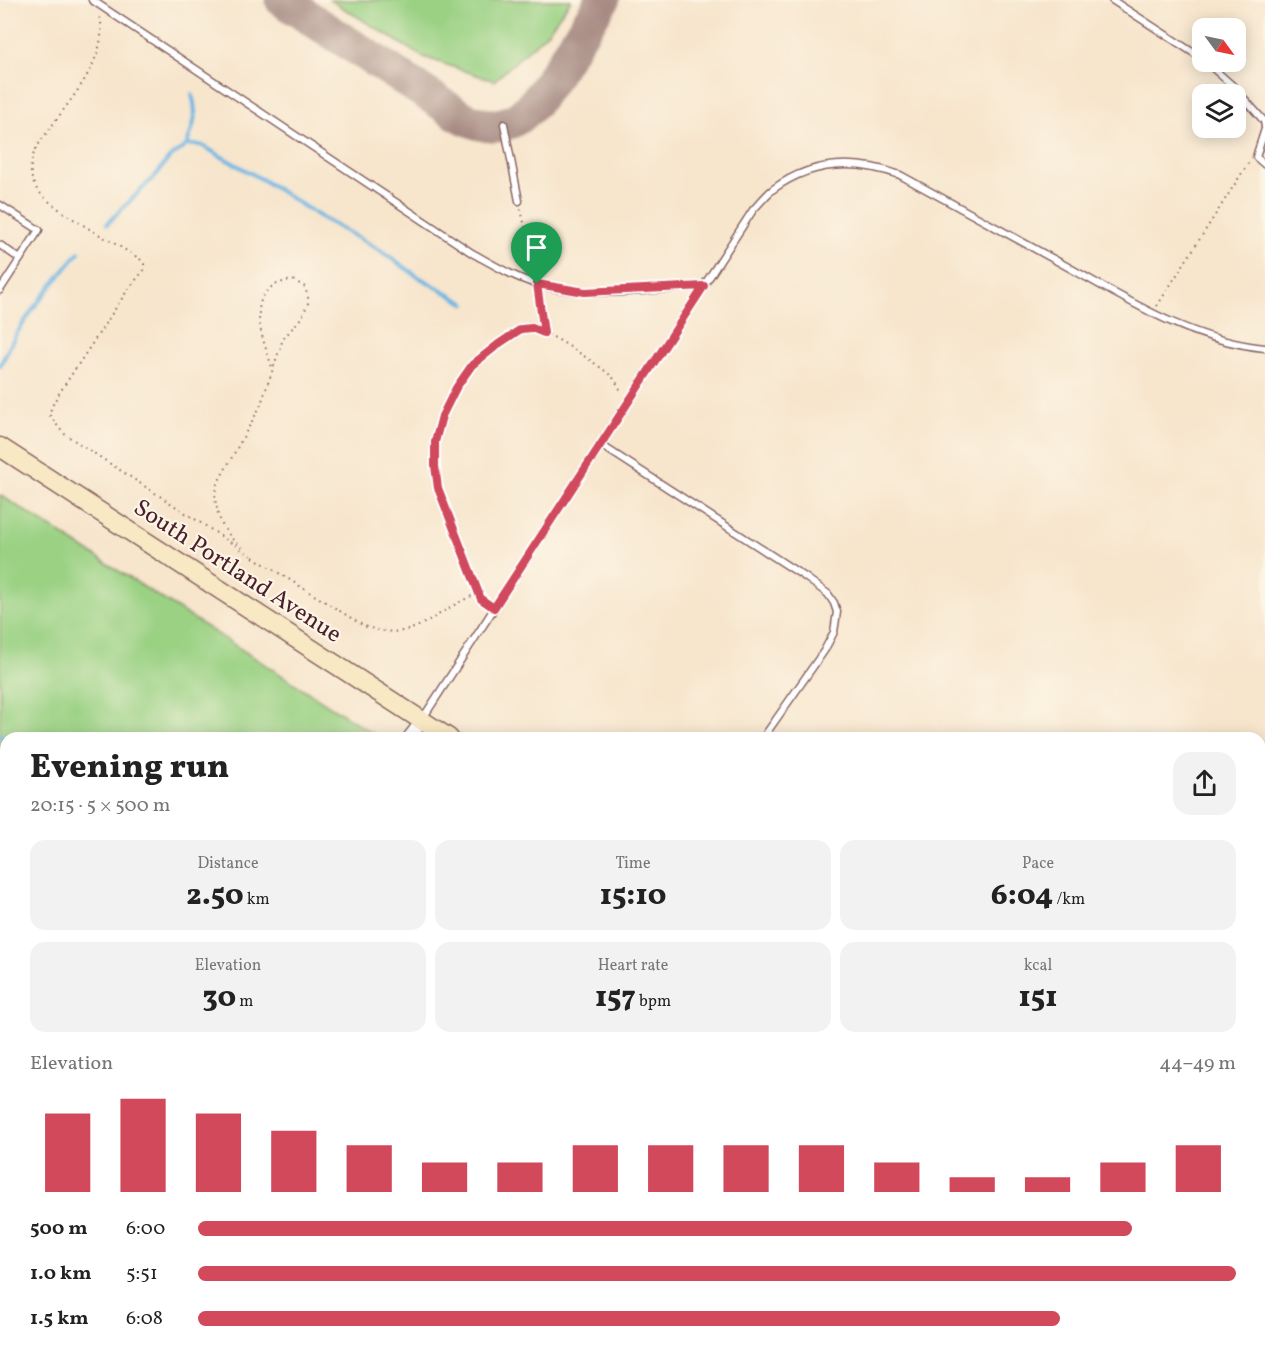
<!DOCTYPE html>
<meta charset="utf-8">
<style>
body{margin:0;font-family:Vollkorn,serif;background:#f2f2f2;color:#222;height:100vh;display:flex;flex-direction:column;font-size:22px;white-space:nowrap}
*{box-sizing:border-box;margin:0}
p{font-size:20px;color:#767676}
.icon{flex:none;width:33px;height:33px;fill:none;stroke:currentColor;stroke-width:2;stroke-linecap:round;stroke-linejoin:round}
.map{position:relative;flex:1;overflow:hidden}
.details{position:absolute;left:0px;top:732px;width:1266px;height:621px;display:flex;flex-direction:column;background:#fff;border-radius:18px 18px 0 0;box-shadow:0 3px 15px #0003}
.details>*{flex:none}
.needle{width:39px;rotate:123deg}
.tools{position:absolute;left:1192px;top:18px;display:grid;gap:12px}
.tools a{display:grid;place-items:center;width:54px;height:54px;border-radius:12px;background:#fff;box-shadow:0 3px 15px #0003;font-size:30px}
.pin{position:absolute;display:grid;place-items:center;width:51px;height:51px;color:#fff;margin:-62px -26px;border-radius:50% 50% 50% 0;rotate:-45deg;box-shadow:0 0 6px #0007}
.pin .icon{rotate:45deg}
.round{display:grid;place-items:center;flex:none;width:63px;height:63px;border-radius:18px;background:#f2f2f2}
.overview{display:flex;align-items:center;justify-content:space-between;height:102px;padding:0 30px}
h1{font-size:33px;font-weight:800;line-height:45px}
.stats{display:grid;grid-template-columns:repeat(3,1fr);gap:9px;height:102px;padding:6px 30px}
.stats div{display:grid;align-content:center;border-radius:15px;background:#f2f2f2;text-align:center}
.stats b{font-size:30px;font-weight:800}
.stats small{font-size:16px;font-weight:400}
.stats p{font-size:16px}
.chart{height:168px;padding:12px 30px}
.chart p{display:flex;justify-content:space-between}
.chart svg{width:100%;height:108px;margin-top:6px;stroke:#d1495b;stroke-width:6}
ul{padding:0 30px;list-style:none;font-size:20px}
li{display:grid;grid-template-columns:96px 72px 1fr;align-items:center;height:45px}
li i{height:15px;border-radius:8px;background:#d1495b}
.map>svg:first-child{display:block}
.built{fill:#edd1e9}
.green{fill:#9ad183;stroke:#727857;stroke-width:1.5}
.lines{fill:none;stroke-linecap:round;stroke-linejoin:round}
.stream{stroke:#6ab5e3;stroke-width:4}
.taxiway{stroke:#a0827c;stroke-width:34}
.building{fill:url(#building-cross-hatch)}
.service-casing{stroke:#876463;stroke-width:9}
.minor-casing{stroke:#876463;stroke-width:15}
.secondary-casing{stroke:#876463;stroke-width:21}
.path{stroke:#876463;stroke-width:2;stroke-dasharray:1.5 4.5;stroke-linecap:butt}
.service{stroke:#fff;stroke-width:6}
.minor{stroke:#fff;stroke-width:12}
.secondary{stroke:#f8e8c3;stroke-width:18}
.route-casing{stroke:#fff;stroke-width:12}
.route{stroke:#d1495b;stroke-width:8}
.labels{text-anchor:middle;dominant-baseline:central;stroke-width:4.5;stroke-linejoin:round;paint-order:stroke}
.street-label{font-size:24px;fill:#4a1f2b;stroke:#fcf5e5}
</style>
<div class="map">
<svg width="1265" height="1353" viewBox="0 0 1265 1353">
<defs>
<pattern id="building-cross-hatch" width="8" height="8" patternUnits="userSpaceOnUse" patternTransform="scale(1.5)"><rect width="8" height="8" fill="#c8b8fd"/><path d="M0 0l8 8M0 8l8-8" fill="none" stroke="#ad9ed9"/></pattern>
</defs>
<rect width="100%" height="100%" fill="#fcf5e5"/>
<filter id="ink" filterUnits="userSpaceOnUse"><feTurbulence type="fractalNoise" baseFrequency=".0167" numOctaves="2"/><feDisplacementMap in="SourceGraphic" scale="12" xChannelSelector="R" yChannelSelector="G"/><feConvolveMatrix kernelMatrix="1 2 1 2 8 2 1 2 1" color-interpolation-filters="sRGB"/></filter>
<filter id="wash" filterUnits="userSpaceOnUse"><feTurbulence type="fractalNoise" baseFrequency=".008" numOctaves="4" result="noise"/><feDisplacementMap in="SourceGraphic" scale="24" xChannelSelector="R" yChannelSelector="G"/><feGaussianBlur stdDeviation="1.35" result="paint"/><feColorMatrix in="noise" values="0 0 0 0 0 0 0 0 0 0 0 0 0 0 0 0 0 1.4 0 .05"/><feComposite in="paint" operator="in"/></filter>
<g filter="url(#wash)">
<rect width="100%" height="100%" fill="#f7e5cc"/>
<path class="built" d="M656 1347H747L743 1353H665Z"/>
<g class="green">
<path d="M330 0H571L547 33 494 81 421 56Z"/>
<path d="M0 495 380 738H6V1347H138L119 1353H0Z"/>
<path d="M1260 1301 1265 1304V1353H743L747 1347H1260Z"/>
</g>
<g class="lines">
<g class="stream">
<path d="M187 145C194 122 198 118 192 94"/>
<path d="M107 224 157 174 168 159 187 145H201L263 180 322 218 380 250 417 276 466 304"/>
<path d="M0 366 15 336 35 306 79 252"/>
<path d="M0 734 6 741"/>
<path d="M0 1140 6 1142"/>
<path d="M294 1347 296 1353"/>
<path d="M351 1347 364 1353"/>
<path d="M320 1353 338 1347"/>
<path d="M387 1353C401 1346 421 1351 436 1353"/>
<path d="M780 1353 784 1347"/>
</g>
<path class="taxiway" d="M282 0 459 115C512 145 534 106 560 66 574 44 588 22 603 0"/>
</g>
<g id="blocks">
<path class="building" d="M1265 982V1030L1260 1031V983Z"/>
</g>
</g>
<g filter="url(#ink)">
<use href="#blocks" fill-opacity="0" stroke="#876463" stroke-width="1.5"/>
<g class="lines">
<defs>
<g id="service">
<path d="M92 0 472 253C494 265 515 278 539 285 592 299 650 290 704 286"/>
<path d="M1112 0 1203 59"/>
<path d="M1206 62 1233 86 1264 121 1265 127"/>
<path d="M504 124 519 201"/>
<path d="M1265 129 1256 157 1265 165"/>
<path d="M0 205 39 230 0 290"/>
<path d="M0 245 20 259"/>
<path d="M601 445 805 577 828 594 834 603 837 612 834 632 824 651 763 738"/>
<path d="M423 718 753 210C759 204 765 196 772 190 812 160 855 159 900 175 956 206 1012 236 1068 267 1131 302 1192 341 1265 348"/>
<path d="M1260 925 1265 924"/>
<path d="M1260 1051 1265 1050"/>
<path d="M698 1347 707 1353"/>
</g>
<path id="minor" d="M409 738 422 721"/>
<g id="secondary">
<path d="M0 447 449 738"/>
<path d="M1260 1250 1265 1253"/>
</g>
</defs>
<use href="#service" class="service-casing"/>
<use href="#minor" class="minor-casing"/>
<use href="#secondary" class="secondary-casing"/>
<g class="path">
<path d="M100 17C109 57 72 97 51 127 44 137 35 147 32 159 29 171 31 183 40 193 63 217 111 240 140 259L144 264V270L127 291 58 395 51 408 50 416 63 433 253 557"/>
<path d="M521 209 535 274"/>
<path d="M538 295 544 332"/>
<path d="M1157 306 1249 162"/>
<path d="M242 548 234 541 223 527 218 514 215 499 217 484 260 407 283 339 302 317 309 301 305 287 293 280C241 286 261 334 272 367"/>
<path d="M253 557 364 626C416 644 428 615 472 596L481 599"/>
<path d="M487 603 481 599C464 555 430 490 435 443 438 417 454 385 471 366 480 355 495 345 507 338 515 334 523 327 532 328 545 329 599 365 610 375 615 379 619 387 622 393"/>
</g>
<use href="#service" class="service"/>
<use href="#minor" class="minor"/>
<use href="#secondary" class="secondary"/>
</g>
</g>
<g class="lines" filter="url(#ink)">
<defs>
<path id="route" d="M537 284 585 292 704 286 494 608 481 599 438 488 435 466V442L442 416 456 388 472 365 500 343 521 329 532 328 544 333Z"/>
</defs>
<use href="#route" class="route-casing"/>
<use href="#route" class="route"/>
</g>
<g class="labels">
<g class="street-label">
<text transform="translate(237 572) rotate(33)">South Portland Avenue</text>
</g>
</g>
</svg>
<div class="tools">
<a><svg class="needle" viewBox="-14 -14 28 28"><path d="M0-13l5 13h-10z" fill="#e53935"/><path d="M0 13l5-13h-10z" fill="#767676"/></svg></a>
<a><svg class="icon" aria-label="layers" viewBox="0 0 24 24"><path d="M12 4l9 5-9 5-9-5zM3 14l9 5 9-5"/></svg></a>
</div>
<div class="pin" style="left:537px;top:284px;background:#1e9e55"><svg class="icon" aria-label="arrive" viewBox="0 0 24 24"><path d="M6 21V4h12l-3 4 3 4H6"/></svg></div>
<section class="details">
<div class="overview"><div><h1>Evening run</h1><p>20:15 · 5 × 500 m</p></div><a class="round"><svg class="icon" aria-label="share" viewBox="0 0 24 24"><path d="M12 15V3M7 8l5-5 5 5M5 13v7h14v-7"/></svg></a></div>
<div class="stats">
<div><p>Distance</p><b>2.50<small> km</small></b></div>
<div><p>Time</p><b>15:10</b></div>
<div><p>Pace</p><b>6:04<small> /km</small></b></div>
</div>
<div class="stats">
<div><p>Elevation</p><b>30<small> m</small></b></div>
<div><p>Heart rate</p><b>157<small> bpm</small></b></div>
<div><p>kcal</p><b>151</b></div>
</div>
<div class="chart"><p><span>Elevation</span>44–49 m</p>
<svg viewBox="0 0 160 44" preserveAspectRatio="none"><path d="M5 44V12M15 44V6M25 44V12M35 44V19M45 44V25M55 44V32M65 44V32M75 44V25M85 44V25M95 44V25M105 44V25M115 44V32M125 44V38M135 44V38M145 44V32M155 44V25"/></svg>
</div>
<ul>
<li><b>500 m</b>6:00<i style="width:90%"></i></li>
<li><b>1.0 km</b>5:51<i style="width:100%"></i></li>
<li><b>1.5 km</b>6:08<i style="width:83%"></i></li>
</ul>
</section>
</div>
